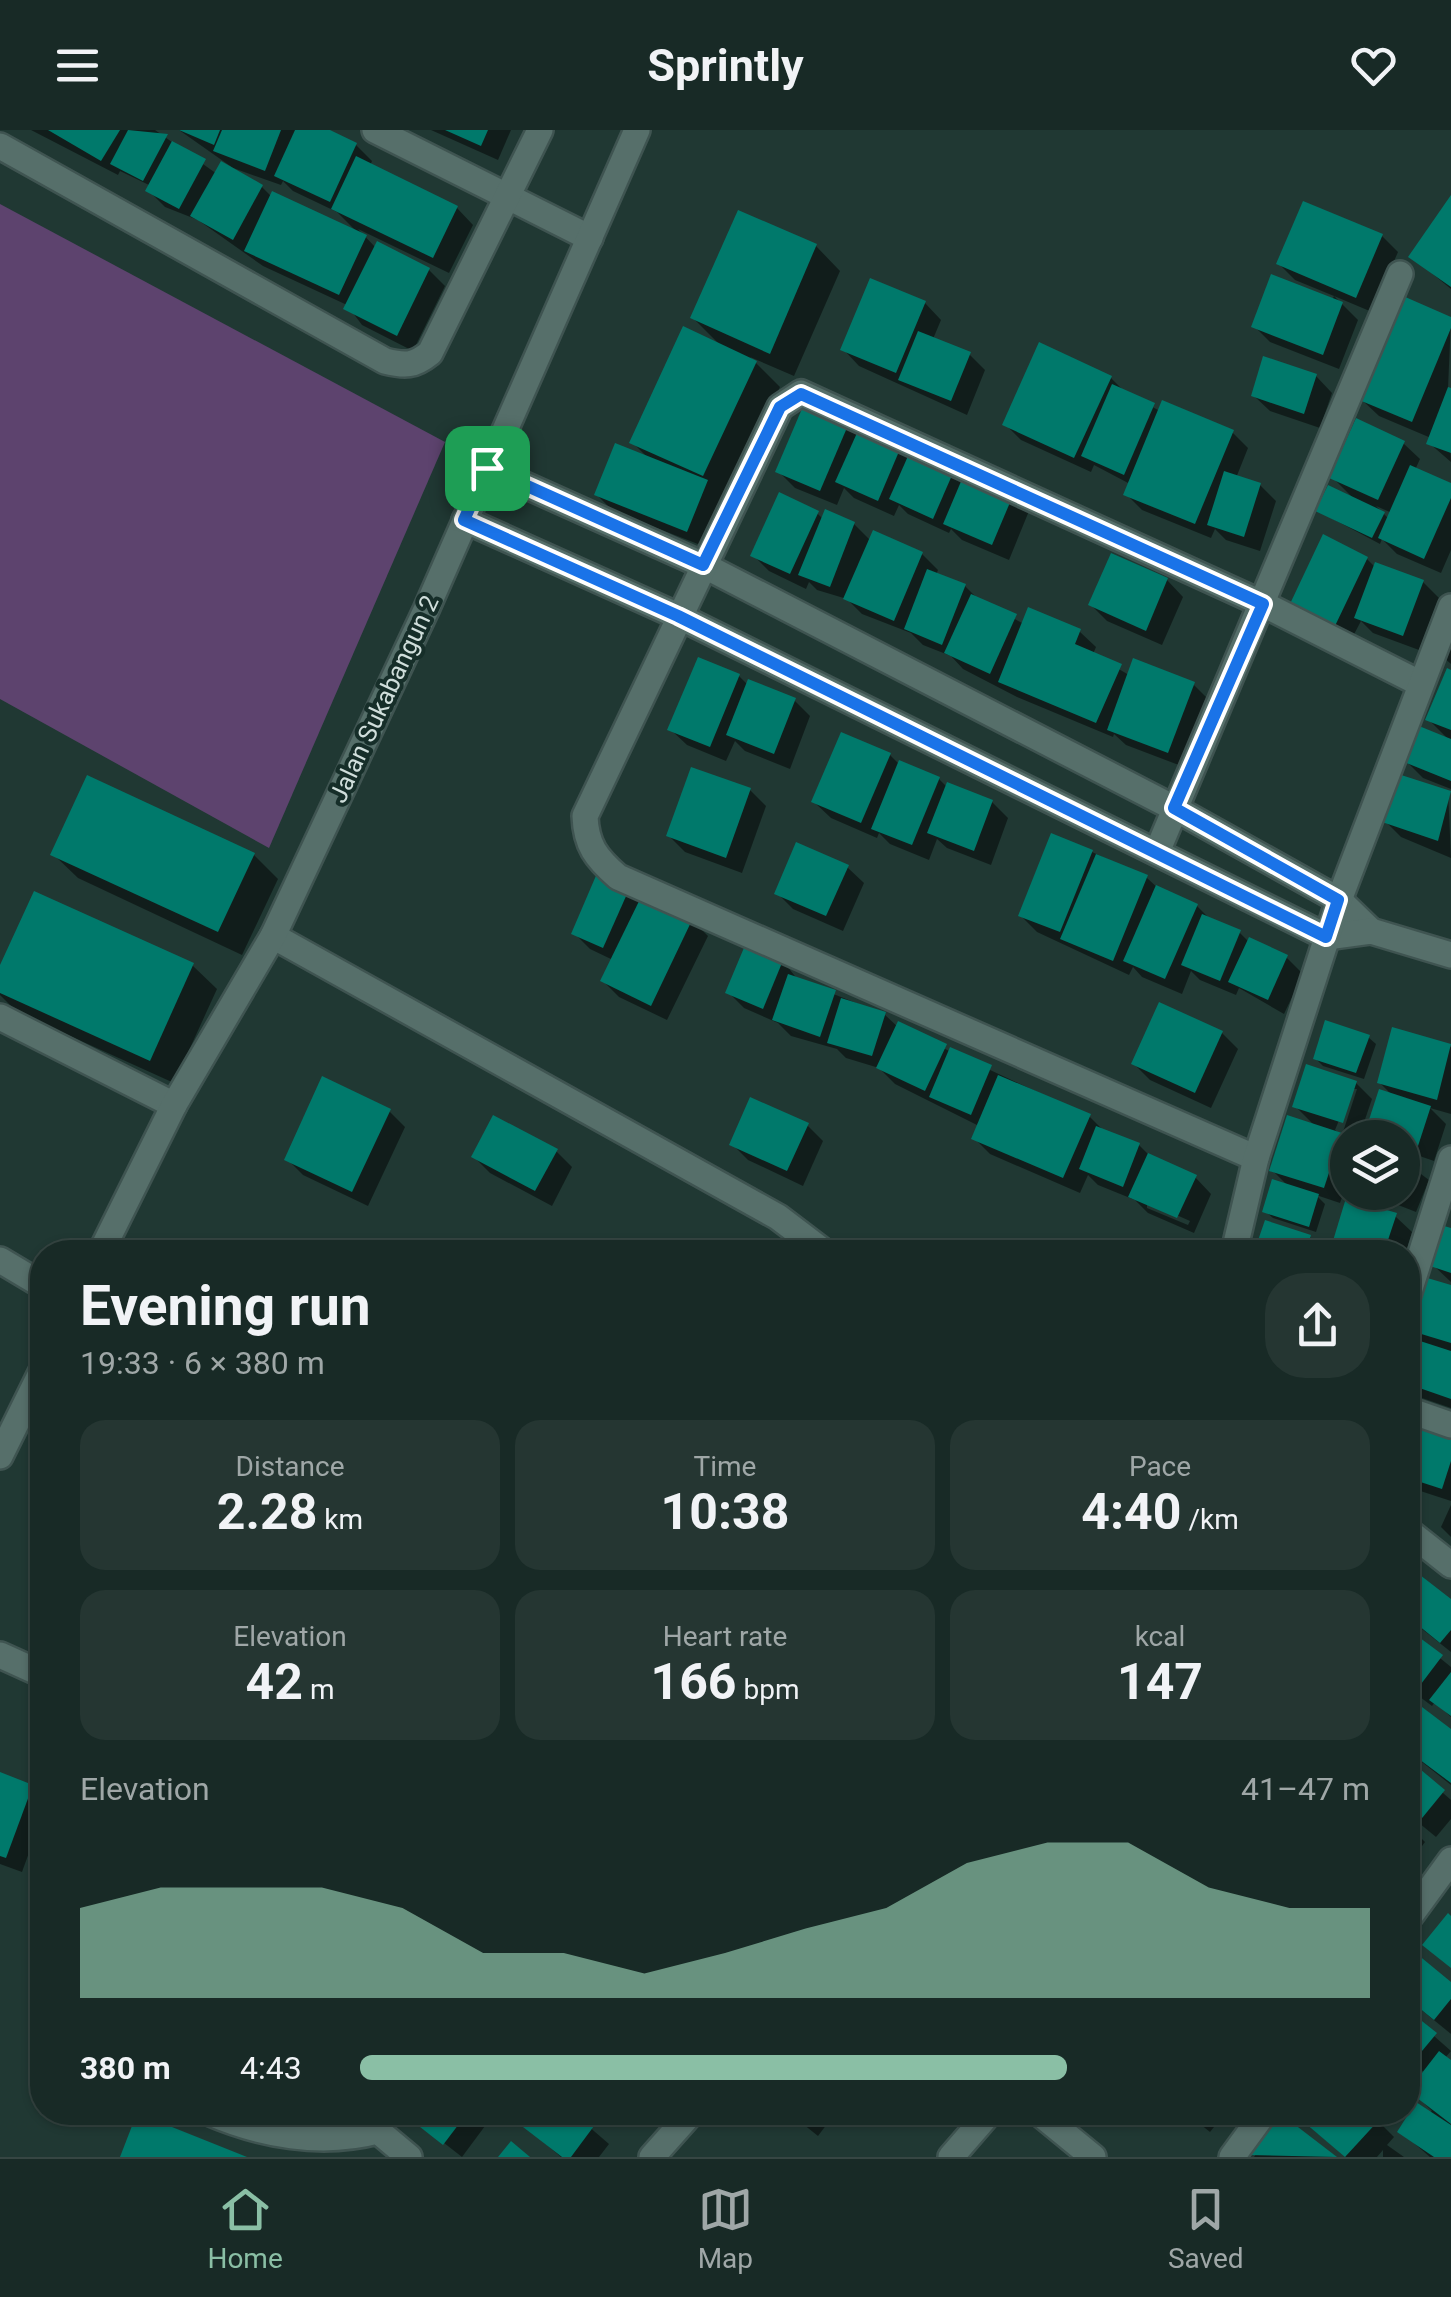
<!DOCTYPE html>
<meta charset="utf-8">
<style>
body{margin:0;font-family:Roboto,sans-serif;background:#253632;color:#f1f3f6;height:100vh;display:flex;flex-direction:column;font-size:38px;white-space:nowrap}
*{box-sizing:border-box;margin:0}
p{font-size:32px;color:#9fa7a7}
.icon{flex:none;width:55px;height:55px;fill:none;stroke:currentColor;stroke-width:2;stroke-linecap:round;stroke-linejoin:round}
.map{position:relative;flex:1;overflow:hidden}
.side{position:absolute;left:30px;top:1110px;width:1390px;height:885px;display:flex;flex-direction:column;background:#182a26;border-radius:40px;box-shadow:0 2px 8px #0004,0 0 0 2px #364643}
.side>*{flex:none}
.fabs{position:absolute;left:1330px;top:990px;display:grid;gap:20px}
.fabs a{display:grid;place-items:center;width:90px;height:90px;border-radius:50%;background:#182a26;box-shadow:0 2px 8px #0004,0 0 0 2px #364643;font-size:50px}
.pin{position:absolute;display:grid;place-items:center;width:85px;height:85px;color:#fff;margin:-42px;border-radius:20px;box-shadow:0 5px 15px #0006}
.round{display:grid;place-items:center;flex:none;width:105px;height:105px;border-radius:40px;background:#253632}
.headline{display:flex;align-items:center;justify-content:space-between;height:170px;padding:0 50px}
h1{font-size:55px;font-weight:700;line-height:75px}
.metrics{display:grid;grid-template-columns:repeat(3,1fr);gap:15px;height:170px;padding:10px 50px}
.metrics div{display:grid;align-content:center;border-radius:25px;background:#253632;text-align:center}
.metrics b{font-size:50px;font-weight:700}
.metrics small{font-size:28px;font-weight:400}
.metrics p{font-size:28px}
.chart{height:280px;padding:20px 50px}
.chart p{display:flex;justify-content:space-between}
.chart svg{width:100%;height:180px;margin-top:10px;fill:#8abfa5;opacity:.7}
ul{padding:0 50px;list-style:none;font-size:32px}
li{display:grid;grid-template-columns:160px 120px 1fr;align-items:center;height:75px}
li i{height:25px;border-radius:12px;background:#8abfa5}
header{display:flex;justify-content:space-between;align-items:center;height:130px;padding:0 50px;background:#182a26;font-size:45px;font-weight:700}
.dock{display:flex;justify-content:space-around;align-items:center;height:140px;border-top:2px solid #364643;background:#182a26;font-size:28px;color:#9fa7a7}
.dock a{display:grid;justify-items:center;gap:5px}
.dock .selected{color:#8abfa5}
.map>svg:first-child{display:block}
.green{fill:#5d436e}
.shadow{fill:#0007;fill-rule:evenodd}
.building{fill:#00796b}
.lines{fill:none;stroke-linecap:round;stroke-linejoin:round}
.minor-casing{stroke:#3f5451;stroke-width:30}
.minor{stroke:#566f6a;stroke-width:25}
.route-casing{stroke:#fff;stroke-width:20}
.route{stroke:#1a73e8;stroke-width:12}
.labels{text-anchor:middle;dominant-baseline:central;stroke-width:8;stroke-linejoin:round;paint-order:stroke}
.street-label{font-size:25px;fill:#d0dedb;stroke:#162e29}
</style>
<header><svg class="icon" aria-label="menu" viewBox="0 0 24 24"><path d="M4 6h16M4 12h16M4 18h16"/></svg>Sprintly<svg class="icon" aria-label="heart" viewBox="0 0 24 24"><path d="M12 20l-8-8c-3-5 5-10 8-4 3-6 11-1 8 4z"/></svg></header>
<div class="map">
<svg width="1451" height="2027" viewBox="0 0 1451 2027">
<rect width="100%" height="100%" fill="#203833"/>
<path class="green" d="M0 74 445 312 269 718 0 569Z"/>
<g class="shadow">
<path d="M31 0H155L217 44 262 57 272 67 358 103 337 82 293 61 283 51 281 55 233 38 179 0H324L356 15 372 31 370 36 457 78 473 95 449 143 358 99 376 118 429 140 445 156 413 221 362 195 347 175 263 136 198 90 165 77 148 60 151 56 120 41 118 45Z"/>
<path d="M431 0H511L498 30Z"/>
<path d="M1451 70V159L1411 126Z"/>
<path d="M1382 106 1398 122 1372 182 1334 166 1358 190 1339 239 1270 212 1254 196 1332 170 1334 166 1295 150 1279 134Z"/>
<path d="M816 116 840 141 794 246 750 227 780 257 703 416 613 381 597 365 649 329 632 312 721 216 693 188Z"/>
<path d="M925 173 941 190 933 209 969 224 985 240 967 285 859 236 843 219Z"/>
<path d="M1451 189 1448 259 1451 332 1429 313 1431 308 1379 286 1362 270Z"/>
<path d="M1316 246 1332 263 1320 298 1270 281 1253 265Z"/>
<path d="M1111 248 1126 263 1160 281 1232 302 1248 318 1236 348 1260 355 1276 371 1260 421 1226 410 1215 399 1211 408 1142 380 1126 364 1130 354 1094 335 1091 342 1021 310 1005 294Z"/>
<path d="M809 270 1029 381 1009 430 962 410 951 399 949 403 908 384 899 375 894 386 854 368 844 358 837 375 795 358 778 341Z"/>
<path d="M1403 313 1420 329 1415 340 1451 355V420L1441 443 1397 424 1382 409 1380 414 1318 381 1354 369 1332 347ZM1376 376 1392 383 1389 389Z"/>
<path d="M817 383 823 389 854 394 871 411 922 424 938 440 936 445 965 456 978 469 1024 494 1079 501 1096 517 1093 524 1129 545 1193 554 1209 570 1184 637 1126 615 1114 604 1113 607 1017 567 963 539 951 526 923 515 911 503 862 484 847 469 817 460 809 452 806 459 769 441 753 425Z"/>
<path d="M1367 429 1376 438 1423 452 1439 468 1419 520 1373 503 1361 491 1350 512 1308 491Z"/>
<path d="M1167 450 1183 467 1162 515 1107 491 1091 475Z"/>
<path d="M1451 510V534L1443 527Z"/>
<path d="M1451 543V659L1423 648 1407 632 1450 611 1428 589Z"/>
<path d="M739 546 748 555 794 570 810 586 790 639 745 621 735 611 726 631 687 615 670 599Z"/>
<path d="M890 625 900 635 939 649 948 658 992 672 1008 688 991 735 947 718 937 709 929 730 890 714 879 703 877 708 831 688 814 672Z"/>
<path d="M750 660 766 676 742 743 685 722 669 706Z"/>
<path d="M1448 660 1451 728 1401 707 1385 691Z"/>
<path d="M1092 722 1147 748 1159 759 1197 776 1211 790 1239 802 1249 812 1286 827 1303 844 1284 884 1239 858 1236 865 1200 850 1191 841 1182 864 1142 847 1133 837 1129 845 1037 802 1021 786Z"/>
<path d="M53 724 254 725 278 749 242 825 78 748Z"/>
<path d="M847 737 864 753 843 801 793 779 777 763Z"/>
<path d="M599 744 692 790 708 806 667 890 619 867 603 851 613 830 590 819 574 803Z"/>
<path d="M783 831 798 850 884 884 898 897 1089 986 1104 1001 1139 1015 1152 1028 1195 1047 1211 1064 1194 1103 1148 1083 1135 1070 1098 1055 1088 1045 1080 1063 990 1024 974 1008 979 996 895 954 879 938 846 928 837 919 791 906 778 893 744 878 728 862ZM1147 1072 1190 1091 1188 1095 1147 1078Z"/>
<path d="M192 835 217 859 174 953 17 882 0 865V842Z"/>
<path d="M1394 900 1451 917V984L1430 978 1446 994 1434 1031 1402 1020V1008H1378L1369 998 1394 967 1379 952Z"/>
<path d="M1222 903 1238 919 1211 978 1150 950 1134 934Z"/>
<path d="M1368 907 1376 914 1364 949 1323 936 1315 928Z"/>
<path d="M1356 953 1372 969 1359 1007 1343 1002 1357 959H1352L1335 1000 1348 1012V1051L1340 1073 1316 1065 1325 1074 1316 1102 1273 1088 1265 1081 1289 1057 1272 1040 1316 997 1295 976Z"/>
<path d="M389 981 405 997 368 1076 303 1045 287 1029Z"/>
<path d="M807 995 823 1011 803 1056 748 1030 732 1014Z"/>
<path d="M556 1021 572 1037 552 1076 490 1043 474 1027Z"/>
<path d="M1402 1030 1429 1050 1416 1082 1365 1062H1402Z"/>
<path d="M1395 1086 1412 1102 1406 1122H1344L1335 1114Z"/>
<path d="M1266 1093 1310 1107 1325 1122H1257Z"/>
<path d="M1451 1101V1152L1433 1135Z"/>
<path d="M1451 1157V1278L1422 1268 1408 1254 1420 1209 1411 1200Z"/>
<path d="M1408 1280 1451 1295V1371L1408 1357Z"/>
<path d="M1451 1375V1407L1441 1397Z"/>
<path d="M1411 1441 1451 1473V1522L1408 1488Z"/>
<path d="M1408 1502 1451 1537V1587L1435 1572 1432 1576 1408 1558Z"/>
<path d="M1422 1581 1451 1602V1655L1408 1621V1600Z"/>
<path d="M1408 1632 1451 1670V1689L1436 1707 1408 1684Z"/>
<path d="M0 1645 31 1657 42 1668V1687L22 1742 0 1734Z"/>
<path d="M1408 1695 1425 1712 1408 1735Z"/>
<path d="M1417 1828 1451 1855V1904L1408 1869V1840Z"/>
<path d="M1408 1883 1451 1921 1445 1928 1451 1933V2027H1430L1400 2001 1432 1981 1416 1965 1408 1975V1948L1416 1956 1425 1943 1408 1929Z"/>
<path d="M472 1982 485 1996 462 2027 407 1984Z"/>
<path d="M496 1982H572L609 2014 599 2027H561L514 1987 510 1992Z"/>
<path d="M788 1982H836L818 2006Z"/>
<path d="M1185 1982H1226L1210 2002Z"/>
<path d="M1281 1987 1333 2027H1254Z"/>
<path d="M1378 1991 1394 2007 1387 2015 1404 2027H1383V2020L1377 2027H1346L1311 1998Z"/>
</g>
<g class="building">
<path d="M48 0H120L101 31Z"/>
<path d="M128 0 168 4 143 51 110 34Z"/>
<path d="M179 0H220L214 15Z"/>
<path d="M222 0H281L265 41 213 21Z"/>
<path d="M295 0H330L357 13 330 72 274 46Z"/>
<path d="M445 0H488L481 16Z"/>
<path d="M172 11 206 29 179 79 145 61Z"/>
<path d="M356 26 458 76 433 128 331 79Z"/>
<path d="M221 31 263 55 233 110 190 86Z"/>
<path d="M272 61 367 105 339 165 244 121Z"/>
<path d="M1451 65V157L1408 127Z"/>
<path d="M1303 71 1383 104 1356 168 1276 134Z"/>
<path d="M738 80 817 114 770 224 690 188Z"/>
<path d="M377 111 430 138 397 206 343 179Z"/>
<path d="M1271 144 1343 172 1323 225 1251 197Z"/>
<path d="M870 148 926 171 896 243 840 220Z"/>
<path d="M1403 166 1451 187V198L1412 292 1359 270Z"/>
<path d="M683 196 757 231 703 346 629 313Z"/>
<path d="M918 201 971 222 951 271 898 250Z"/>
<path d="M1039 212 1112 246 1074 328 1002 295Z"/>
<path d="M1263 226 1317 244 1304 284 1251 266Z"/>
<path d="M1112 254 1155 273 1124 345 1081 326Z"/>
<path d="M1448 257 1451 258V323L1426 314Z"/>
<path d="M807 267 852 286 820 361 775 342Z"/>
<path d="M1162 270 1234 300 1195 394 1123 365Z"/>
<path d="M1356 288 1405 311 1378 370 1329 348Z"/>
<path d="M861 294 903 312 878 371 835 352Z"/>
<path d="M615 313 708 350 687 402 594 365Z"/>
<path d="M912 317 956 336 933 389 889 369Z"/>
<path d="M1410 335 1451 353V368L1424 429 1378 408Z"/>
<path d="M1224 341 1261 353 1244 407 1207 395Z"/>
<path d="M965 342 1014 363 992 415 943 394Z"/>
<path d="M1328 355 1385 382 1372 408 1315 381Z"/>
<path d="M779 362 819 381 790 444 750 426Z"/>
<path d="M825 379 855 392 830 457 798 445Z"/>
<path d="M873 400 923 422 894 491 843 469Z"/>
<path d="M1323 404 1368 427 1334 498 1289 476Z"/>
<path d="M1111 423 1168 448 1146 501 1088 475Z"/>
<path d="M1375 432 1424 450 1403 506 1354 488Z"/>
<path d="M927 439 966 454 942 515 904 499Z"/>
<path d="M971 464 1017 484 990 544 944 523Z"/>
<path d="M1028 477 1081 499 1075 514 1122 534 1096 593 998 552Z"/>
<path d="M698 527 740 544 710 617 667 600Z"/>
<path d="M1133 528 1195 552 1168 623 1107 600Z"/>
<path d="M1447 538 1451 540V600L1425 590Z"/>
<path d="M748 549 796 568 774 624 726 605Z"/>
<path d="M1419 596 1451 609V651L1404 632Z"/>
<path d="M841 602 891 623 861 693 811 672Z"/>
<path d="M899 630 940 647 912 715 871 699Z"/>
<path d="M691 637 751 658 726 728 666 706Z"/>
<path d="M1398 644 1451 661 1438 711 1382 692Z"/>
<path d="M87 645 255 723 218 802 50 725Z"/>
<path d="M947 652 993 670 974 721 927 703Z"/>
<path d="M1051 703 1093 720 1060 802 1018 786Z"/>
<path d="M796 712 849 735 826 786 774 764Z"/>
<path d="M1096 724 1148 745 1113 831 1060 809Z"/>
<path d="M598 741 631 755 603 818 571 804Z"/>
<path d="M1156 755 1198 774 1165 849 1123 831Z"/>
<path d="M34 761 194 833 150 931 0 863V835Z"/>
<path d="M643 763 693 788 651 876 600 851Z"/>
<path d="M1202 784 1241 800 1220 851 1181 835Z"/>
<path d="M1249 807 1288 825 1268 870 1228 852Z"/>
<path d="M746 813 784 828 763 879 725 863Z"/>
<path d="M788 844 836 860 820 907 772 890Z"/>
<path d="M841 868 886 882 872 926 827 913Z"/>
<path d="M1159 872 1223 901 1195 963 1131 934Z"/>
<path d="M1325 890 1370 905 1356 943 1313 929Z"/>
<path d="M898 891 947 914 925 961 876 938Z"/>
<path d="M1392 897 1451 914 1437 970 1377 953Z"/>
<path d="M950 917 992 935 971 985 929 967Z"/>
<path d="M1306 934 1357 951 1343 993 1292 977Z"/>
<path d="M998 945 1091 984 1063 1048 971 1009Z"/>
<path d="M322 946 391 979 352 1062 284 1030Z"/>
<path d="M1379 959 1431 976 1418 1016 1366 999Z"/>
<path d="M750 967 809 993 787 1041 729 1015Z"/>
<path d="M493 985 558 1019 535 1061 471 1027Z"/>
<path d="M1287 985 1342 1003 1324 1058 1269 1041Z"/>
<path d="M1096 996 1140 1013 1123 1057 1079 1039Z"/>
<path d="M1148 1023 1197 1045 1177 1088 1128 1067Z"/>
<path d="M1272 1049 1319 1064 1309 1097 1262 1082Z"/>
<path d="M1346 1068 1397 1083 1384 1122H1358L1332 1114Z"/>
<path d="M1265 1090 1311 1105 1306 1122H1254Z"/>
<path d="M1444 1096 1451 1098V1143L1430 1136Z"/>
<path d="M1424 1147 1451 1155V1213L1408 1200Z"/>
<path d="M1417 1210 1451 1221V1269L1408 1254Z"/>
<path d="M1408 1278 1451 1292V1331L1442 1359 1408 1348Z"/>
<path d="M1411 1438 1451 1469V1500L1440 1513 1408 1487Z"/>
<path d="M1408 1499 1443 1525 1415 1562 1408 1557Z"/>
<path d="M1451 1542V1586L1429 1570Z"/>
<path d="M1422 1577 1451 1599V1653L1408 1621V1596Z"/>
<path d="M1408 1629 1445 1660 1418 1693 1408 1684Z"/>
<path d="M0 1642 33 1655 6 1728 0 1726Z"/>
<path d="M1448 1783 1451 1786V1838L1422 1815Z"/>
<path d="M1417 1824 1451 1852V1869L1434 1890 1408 1869V1836Z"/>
<path d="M1408 1880 1437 1903 1412 1933 1408 1929Z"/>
<path d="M1439 1921 1451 1930V1994L1408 1961Z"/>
<path d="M1416 1972 1451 1995V2027H1434L1397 2002Z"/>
<path d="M401 1982H468L443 2015Z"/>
<path d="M514 1982H576L594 1996 571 2027H562L510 1987Z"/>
<path d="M1292 1982H1372L1380 1989 1345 2027Z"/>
<path d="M137 1983 247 2027H120Z"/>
<path d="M1281 1984 1337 2027 1249 2025Z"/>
<path d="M511 2011 530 2027H498Z"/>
</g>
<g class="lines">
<defs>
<g id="minor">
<path d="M375 0 590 108"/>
<path d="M0 16 385 231C405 236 414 236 430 223L540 0"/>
<path d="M487 338 703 435 1174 678 1339 770 1371 801"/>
<path d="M465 390 678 486 1327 807 1371 801 1451 825"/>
<path d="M1157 722 1400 144"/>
<path d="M273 806 778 1087 824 1122"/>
<path d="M0 887 174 975"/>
<path d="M1256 1028 618 747C596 728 586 715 585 686L780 277 801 263 1263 474 1421 554"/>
<path d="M101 1122 174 975 273 806 426 480 637 0"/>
<path d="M1234 1122 1256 1028 1339 770 1451 477"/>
<path d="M0 1130 42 1155"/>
<path d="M1408 1165 1451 1029"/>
<path d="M1408 1280 1451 1295"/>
<path d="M0 1326 42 1241"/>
<path d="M1408 1401 1451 1435"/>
<path d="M0 1525 42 1544"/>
<path d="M1408 1789 1451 1730"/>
<path d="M208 1982C261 2005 321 2016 378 2001L409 2027"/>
<path d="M1038 1982 1093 2027"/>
<path d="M652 2027 692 1982"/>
<path d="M951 2027 990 1982"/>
<path d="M1232 2027 1265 1982"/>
</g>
</defs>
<use href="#minor" class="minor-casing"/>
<use href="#minor" class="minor"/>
</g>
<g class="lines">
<defs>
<path id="route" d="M801 264 1263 474 1174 678 1338 770 1326 807 678 486 464 390 487 338 703 435 780 277Z"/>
</defs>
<use href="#route" class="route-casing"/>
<use href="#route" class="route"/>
</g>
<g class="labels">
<g class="street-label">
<text transform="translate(384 569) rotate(-65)">Jalan Sukabangun 2</text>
</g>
</g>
</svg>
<div class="fabs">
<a><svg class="icon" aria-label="layers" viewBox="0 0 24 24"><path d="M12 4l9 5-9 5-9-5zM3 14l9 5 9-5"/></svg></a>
</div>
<div class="pin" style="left:487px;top:338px;background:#1e9e55"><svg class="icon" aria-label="arrive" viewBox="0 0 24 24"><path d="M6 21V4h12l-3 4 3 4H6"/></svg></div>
<section class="side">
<div class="headline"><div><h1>Evening run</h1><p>19:33 · 6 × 380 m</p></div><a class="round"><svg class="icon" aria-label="share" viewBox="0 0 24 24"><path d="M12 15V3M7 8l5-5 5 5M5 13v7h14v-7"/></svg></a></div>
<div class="metrics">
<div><p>Distance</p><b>2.28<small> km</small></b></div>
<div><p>Time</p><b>10:38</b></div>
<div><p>Pace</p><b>4:40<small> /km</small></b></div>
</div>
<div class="metrics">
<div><p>Elevation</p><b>42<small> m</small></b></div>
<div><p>Heart rate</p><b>166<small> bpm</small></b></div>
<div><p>kcal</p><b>147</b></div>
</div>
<div class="chart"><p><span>Elevation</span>41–47 m</p>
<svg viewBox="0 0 160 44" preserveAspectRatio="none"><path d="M0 44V22L10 17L20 17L30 17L40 22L50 33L60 33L70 38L80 33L90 27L100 22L110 11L120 6L130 6L140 17L150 22L160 22V44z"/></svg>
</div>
<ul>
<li><b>380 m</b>4:43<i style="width:70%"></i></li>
</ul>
</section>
</div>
<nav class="dock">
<a class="selected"><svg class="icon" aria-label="home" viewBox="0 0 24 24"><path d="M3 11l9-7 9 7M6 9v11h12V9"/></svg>Home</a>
<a><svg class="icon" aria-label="map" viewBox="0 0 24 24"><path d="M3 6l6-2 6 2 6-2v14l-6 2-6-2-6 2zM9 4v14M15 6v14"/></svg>Map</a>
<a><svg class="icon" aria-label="saved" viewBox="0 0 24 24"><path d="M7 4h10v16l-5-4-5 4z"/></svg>Saved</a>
</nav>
